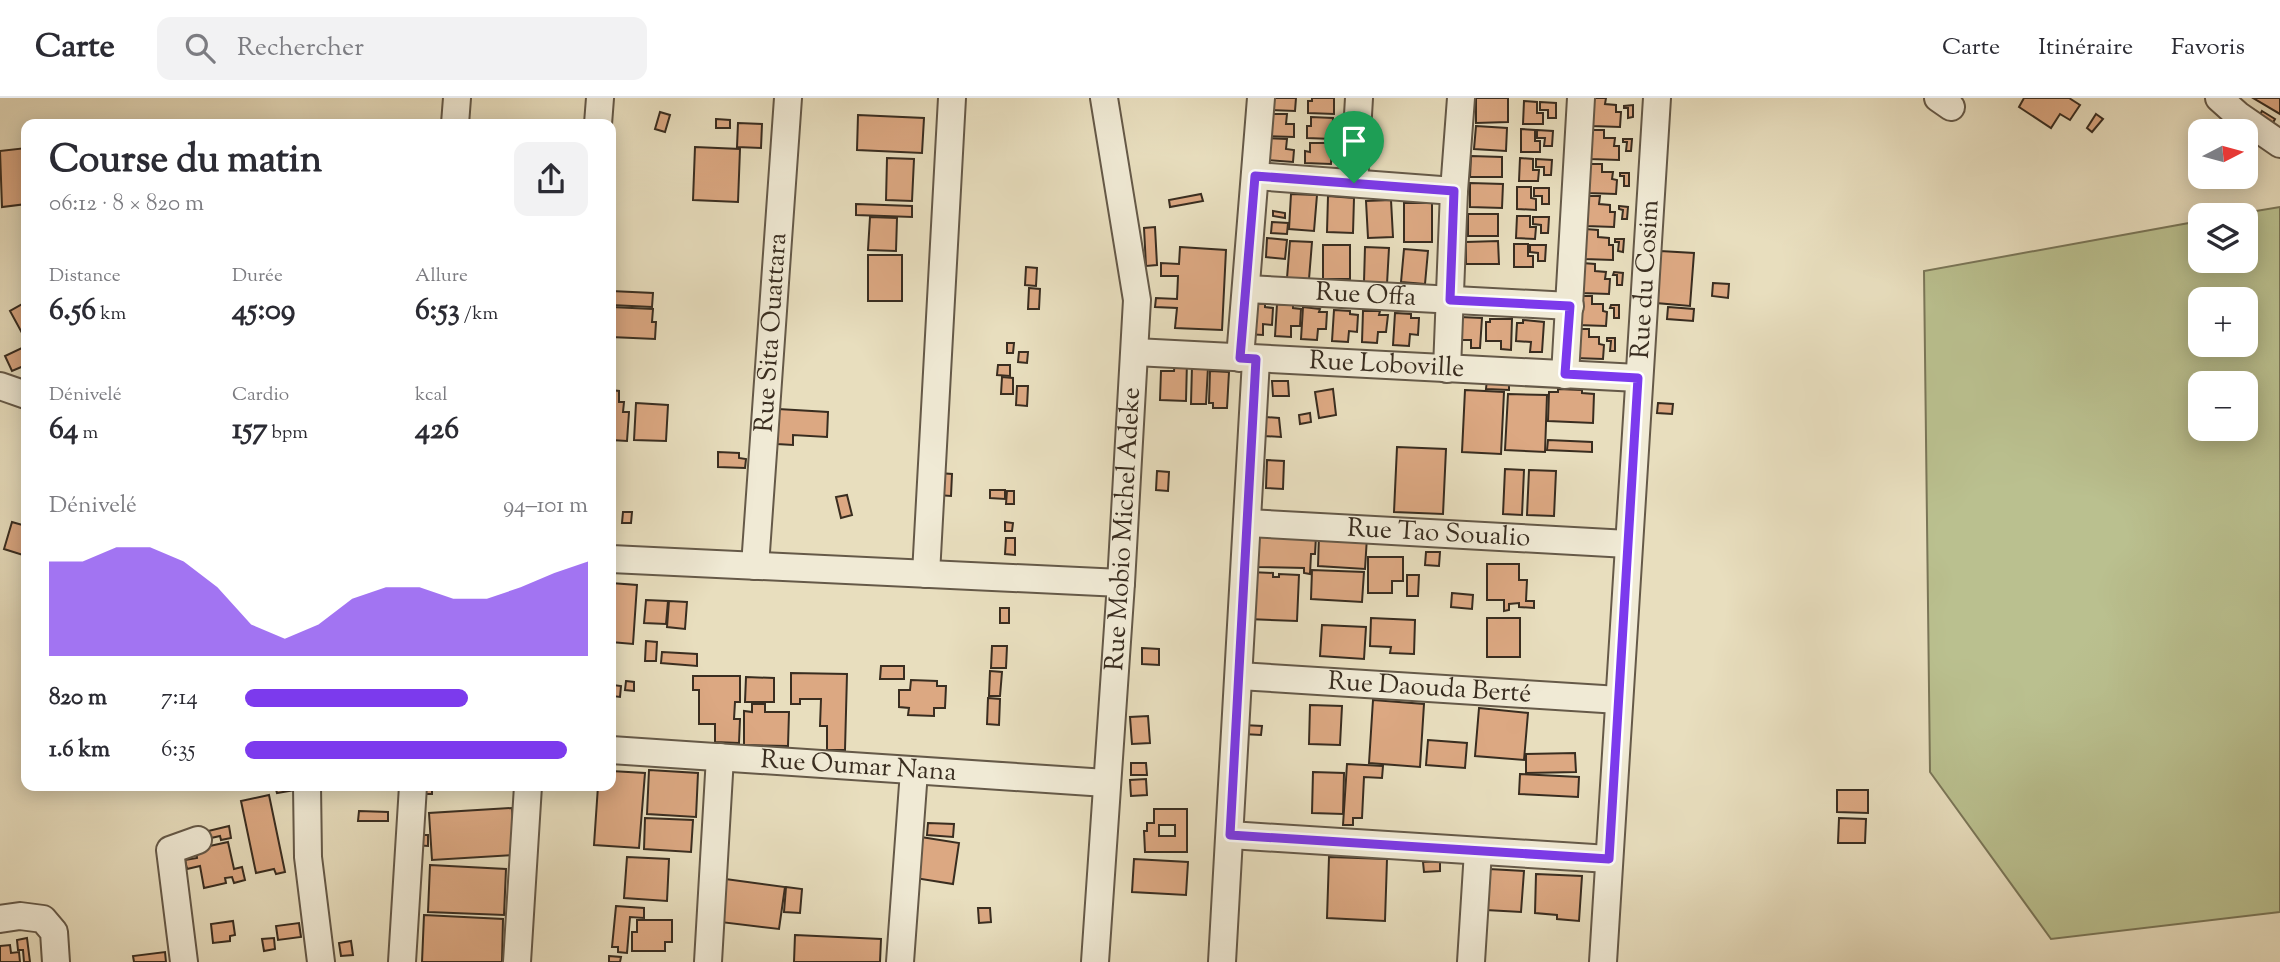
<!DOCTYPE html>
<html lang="fr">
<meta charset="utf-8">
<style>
body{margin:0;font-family:"Sorts Mill Goudy",serif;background:#f2f2f3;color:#2b2b33;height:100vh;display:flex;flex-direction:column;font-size:26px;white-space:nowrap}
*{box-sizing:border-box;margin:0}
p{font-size:23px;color:#7c7c81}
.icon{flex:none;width:38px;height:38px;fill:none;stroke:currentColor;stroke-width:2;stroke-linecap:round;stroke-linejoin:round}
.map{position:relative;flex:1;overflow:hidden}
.panel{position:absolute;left:21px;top:21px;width:595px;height:672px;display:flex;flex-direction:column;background:#fff;border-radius:14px;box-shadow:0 4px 18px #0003}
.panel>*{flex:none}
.needle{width:46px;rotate:84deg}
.buttons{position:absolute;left:2188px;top:21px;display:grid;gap:14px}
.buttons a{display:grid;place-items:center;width:70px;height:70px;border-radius:14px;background:#fff;box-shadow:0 4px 18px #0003;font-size:35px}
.pin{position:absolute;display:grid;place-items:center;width:60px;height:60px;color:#fff;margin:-72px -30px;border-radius:50% 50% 50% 0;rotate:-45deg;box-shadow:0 0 7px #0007}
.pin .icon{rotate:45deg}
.round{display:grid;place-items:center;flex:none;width:74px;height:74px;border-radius:14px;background:#f2f2f3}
.headline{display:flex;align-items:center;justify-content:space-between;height:119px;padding:0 28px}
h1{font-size:38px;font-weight:700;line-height:52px}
.metrics{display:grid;grid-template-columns:repeat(3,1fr);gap:10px;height:119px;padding:7px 28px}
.metrics div{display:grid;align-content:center}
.metrics b{font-size:30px;font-weight:700}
.metrics small{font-size:19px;font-weight:400}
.metrics p{font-size:19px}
.chart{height:196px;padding:14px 28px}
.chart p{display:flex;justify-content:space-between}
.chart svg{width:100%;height:126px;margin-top:7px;fill:#7c3aed;opacity:.7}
ul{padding:0 28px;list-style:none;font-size:23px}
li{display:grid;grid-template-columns:112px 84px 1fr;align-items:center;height:52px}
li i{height:18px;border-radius:9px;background:#7c3aed}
header{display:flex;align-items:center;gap:42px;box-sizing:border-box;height:98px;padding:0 35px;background:#fff;border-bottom:2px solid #e1e1e2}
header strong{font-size:33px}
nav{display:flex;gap:38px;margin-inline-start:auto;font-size:24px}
.search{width:490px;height:63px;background:#f2f2f3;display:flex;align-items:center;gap:18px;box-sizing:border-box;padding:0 24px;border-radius:14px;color:#7c7c81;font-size:26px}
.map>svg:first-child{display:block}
.green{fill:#bac08f;stroke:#7a7658;stroke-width:2;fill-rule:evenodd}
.building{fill:#dca882;stroke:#392d20;stroke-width:2;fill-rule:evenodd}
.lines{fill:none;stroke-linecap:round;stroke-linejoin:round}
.minor-casing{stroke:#655948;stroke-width:30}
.minor{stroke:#f0ead5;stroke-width:26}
.route-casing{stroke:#fff;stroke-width:14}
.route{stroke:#7c3aed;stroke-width:9}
.labels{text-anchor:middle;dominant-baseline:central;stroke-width:5;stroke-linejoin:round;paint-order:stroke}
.street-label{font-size:26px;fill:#392d20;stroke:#f0ead5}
</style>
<header>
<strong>Carte</strong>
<div class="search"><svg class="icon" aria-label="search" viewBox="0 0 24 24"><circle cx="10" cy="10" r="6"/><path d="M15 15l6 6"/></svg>Rechercher</div>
<nav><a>Carte</a><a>Itinéraire</a><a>Favoris</a></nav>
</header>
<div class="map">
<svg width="2280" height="864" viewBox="0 0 2280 864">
<rect width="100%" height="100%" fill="#e8debe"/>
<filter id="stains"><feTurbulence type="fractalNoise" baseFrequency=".00286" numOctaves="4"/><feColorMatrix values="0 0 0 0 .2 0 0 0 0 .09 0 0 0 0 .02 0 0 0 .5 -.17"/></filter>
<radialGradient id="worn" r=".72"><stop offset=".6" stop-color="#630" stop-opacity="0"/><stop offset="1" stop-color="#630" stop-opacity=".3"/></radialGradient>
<path class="green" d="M2280 109V814L2051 841 1930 674 1924 173 2200 123V163H2245V117H2232ZM2200 201H2245V247H2200ZM2200 285H2245V331H2200Z"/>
<g class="building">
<path d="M1268 0H1296L1295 13 1267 12Z"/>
<path d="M1312 0H1334V16L1308 15V3H1312Z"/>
<path d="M1476 0H1508V24L1476 25Z"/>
<path d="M1593 0H1606L1605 6 1616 7V14H1621L1620 29 1592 28Z"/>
<path d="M2024 0H2069L2080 7 2070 22 2060 16 2051 30 2019 9Z"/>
<path d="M2253 0H2280V16Z"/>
<path d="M1524 3 1537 4V15H1543V26H1523Z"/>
<path d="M1540 4 1556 5V20H1548V12H1540Z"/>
<path d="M1633 7V19L1628 20V10H1624V8Z"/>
<path d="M2262 13 2275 21 2270 30 2257 22Z"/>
<path d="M660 14 670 17 665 34 655 31Z"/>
<path d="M1266 16H1287L1286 26H1294V39L1266 38Z"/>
<path d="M2096 16 2103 21 2092 34 2087 30Z"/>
<path d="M858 17 924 20 922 55 857 52Z"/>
<path d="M1311 19 1333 20 1332 41 1307 40V28H1311Z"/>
<path d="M716 21 730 22V30H716Z"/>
<path d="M738 25 762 26 761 50 737 49Z"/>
<path d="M1476 28 1507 30 1506 53 1474 51Z"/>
<path d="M1521 31 1535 32V43H1540V54H1521Z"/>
<path d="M1537 32 1553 33 1552 48H1544L1545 40H1537Z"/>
<path d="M1591 32H1604V40H1615L1614 48H1619V62L1590 61Z"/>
<path d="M1267 40 1287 41 1286 51 1294 52 1293 64 1265 62Z"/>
<path d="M1623 41H1632L1631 53H1626L1627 44H1623Z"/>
<path d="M1310 45H1332L1331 66 1305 65V53L1310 54Z"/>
<path d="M695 49 740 51 738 104 693 102Z"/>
<path d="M26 50V106L2 109 0 53Z"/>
<path d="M1471 58 1502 59V79H1470Z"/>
<path d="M887 60 914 61 912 103 886 102Z"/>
<path d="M1520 60 1533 61V72H1539L1538 83H1519Z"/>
<path d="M1536 61 1552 62 1551 77H1544V69H1536Z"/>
<path d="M1589 66H1602V74H1613L1612 81 1617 82 1616 96 1588 95Z"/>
<path d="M1620 75H1629V88H1624V78H1620Z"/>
<path d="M1470 85 1503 86 1502 110 1470 109Z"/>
<path d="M1517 89H1531V100L1536 101V112L1517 111Z"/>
<path d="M1534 90H1549V106H1542V98H1534Z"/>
<path d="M1201 96 1203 103 1170 109 1169 102Z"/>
<path d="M1291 96 1317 97 1314 133 1289 131Z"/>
<path d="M1328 98 1354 100 1353 135 1327 134Z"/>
<path d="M1587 98H1600L1599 106 1610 107V114H1615L1614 129 1586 128Z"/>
<path d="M1391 102 1393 139 1368 140 1366 103Z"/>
<rect x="1404" y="105" width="28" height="39"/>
<path d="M856 106 912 108V119L856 117Z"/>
<path d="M1619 108 1628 109 1627 121H1622L1623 112 1619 111Z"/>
<path d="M1273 113 1285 115V120L1273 118Z"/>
<rect x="1468" y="116" width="30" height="22"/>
<path d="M1517 118H1530V129H1536L1535 141 1516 140Z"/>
<path d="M870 119 897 120 896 153 868 152Z"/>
<path d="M1533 119H1549L1548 135H1541V127L1533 126Z"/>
<path d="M1272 124 1288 125 1287 136 1271 135Z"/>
<path d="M1155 129 1157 167 1146 168 1144 130Z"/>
<path d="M1585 131 1598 132V139L1609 140V147H1613V162L1584 161Z"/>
<path d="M1267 140 1287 142 1285 161 1266 159Z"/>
<path d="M1615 141H1624L1623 154 1618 153 1619 144H1615Z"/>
<path d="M1290 143 1312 144 1309 181 1287 180Z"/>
<path d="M1498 143 1499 166H1466V144Z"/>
<path d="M1514 146H1528V158H1533V169H1514Z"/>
<rect x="1323" y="147" width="27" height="34"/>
<path d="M1530 147H1546L1545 163H1538V155L1530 154Z"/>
<path d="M1180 149 1226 152 1222 232 1175 230 1177 210 1155 209 1156 200 1177 201 1178 178H1161V165L1179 166Z"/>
<path d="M1365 149 1389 150 1387 186 1364 184Z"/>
<path d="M1404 151 1428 153 1425 186 1401 184Z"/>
<path d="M1660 153 1694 155 1690 208 1656 205Z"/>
<rect x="868" y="157" width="34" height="46"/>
<path d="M1582 165 1595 166V173L1606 174 1605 181H1610L1609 196 1581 195Z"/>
<path d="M1026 169 1037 170 1036 188 1025 187Z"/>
<path d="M1614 174 1623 175 1622 187H1617V177H1613Z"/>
<path d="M1713 185 1729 186 1728 200 1712 198Z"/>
<path d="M1029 190 1040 191 1039 211H1028Z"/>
<path d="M611 193 653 195 652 209 611 207Z"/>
<path d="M1579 198H1592V206H1603V213L1607 214 1606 228 1578 227Z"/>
<path d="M26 204V233L22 235 10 213Z"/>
<path d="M1249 205 1265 206V209L1273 210 1272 227 1263 226V237L1247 236Z"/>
<path d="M1277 206 1293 207V210L1301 211 1300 228H1291V239L1275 238Z"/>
<path d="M1611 207H1619V220H1614V210H1610Z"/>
<path d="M611 209 653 211 652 224H656L655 241 611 239Z"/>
<path d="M1303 209 1320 211 1319 214H1327L1326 231H1318L1317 242 1301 241Z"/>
<path d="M1668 209 1694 211 1693 223 1667 221Z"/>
<path d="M1334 212 1350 213V216L1358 217 1357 234 1349 233 1348 244 1332 243Z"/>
<path d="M1363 213H1380L1379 217H1388L1386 234H1378L1377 245 1362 244Z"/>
<path d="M1395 215 1411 216V220H1419L1418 237 1410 236 1409 248 1393 247Z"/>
<path d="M1460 219 1482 220 1480 250H1471V242H1455Z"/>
<path d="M1490 221H1512L1511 252 1501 251V243H1486V224H1490Z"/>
<path d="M1523 222 1544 224 1542 254H1530L1531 244 1516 243 1517 225H1523Z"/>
<path d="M1576 231H1589V239H1599V246L1604 247 1603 261 1575 260Z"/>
<path d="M1607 240H1615V253H1610L1611 243H1607Z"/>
<path d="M1007 245H1014L1013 255H1007Z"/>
<path d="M26 248V267L12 273 5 258Z"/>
<path d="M1019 254H1028L1027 265 1018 264Z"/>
<path d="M1175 263H1187L1186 303 1160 302 1161 273H1174Z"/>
<path d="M998 267H1010V278L997 277Z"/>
<path d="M1192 268 1208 269 1206 306H1191Z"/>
<path d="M1210 273 1229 274 1227 310H1213V305H1209Z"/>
<path d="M1002 279 1013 280V296H1001Z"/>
<path d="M1487 281 1509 282V292L1486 291Z"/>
<path d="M1272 283H1288L1289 298H1273Z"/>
<path d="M1017 288H1028L1027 308 1016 307Z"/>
<path d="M1333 291 1336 317 1319 320 1315 294Z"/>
<path d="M1558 291 1582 292V295L1594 296 1593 325 1548 323 1549 294H1558Z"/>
<path d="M611 292 619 293V304H624L623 314H629L627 343 611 342Z"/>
<path d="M1465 292 1504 294 1501 356 1462 354Z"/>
<path d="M1508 296 1547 297 1545 354 1505 352Z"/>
<path d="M636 305 668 307 666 343 634 342Z"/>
<path d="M1658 305 1673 306 1672 316 1657 315Z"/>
<path d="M778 311 828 314 827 339 793 337V347L777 346Z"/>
<path d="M1310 315 1311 324 1300 326 1299 317Z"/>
<path d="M1265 319 1279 320 1281 339 1264 338Z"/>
<path d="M1548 342 1592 344V354L1547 352Z"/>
<path d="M1397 349 1446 351 1443 416 1394 414Z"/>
<path d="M718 354 739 355V360L746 361 745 370 718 369Z"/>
<path d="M1267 362 1284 363 1283 391 1266 390Z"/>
<path d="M1505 371 1524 372 1522 417 1503 416Z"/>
<path d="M1529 372 1556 373 1554 418 1527 417Z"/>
<path d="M1157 373 1169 374 1168 393 1156 392Z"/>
<path d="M939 375 952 376 951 398 938 397Z"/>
<path d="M990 392H1005V401L990 400Z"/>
<path d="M1007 393H1014V406H1006Z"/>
<path d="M847 397 852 417 841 420 836 399Z"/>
<path d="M623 414H632L631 425H622Z"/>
<path d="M12 424 26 428V445L23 457 4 451Z"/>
<path d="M1005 424 1013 425 1012 433H1005Z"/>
<path d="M1250 436 1316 438 1315 456H1311L1310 476 1304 475V470L1257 469Z"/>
<path d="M1319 437 1367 439 1365 471 1318 468Z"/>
<path d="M1006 440H1015V457L1005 456Z"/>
<path d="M1426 454H1440L1439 468 1425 467Z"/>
<path d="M1368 459H1403V483H1392V495H1368Z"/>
<path d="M1487 466H1519V482H1527L1526 503H1534V510L1519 509V505L1509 506V512L1504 513V502H1487Z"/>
<path d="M1312 472 1364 474 1362 504 1311 501Z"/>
<path d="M1250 474 1273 475V479H1279V476L1299 477 1297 523 1248 521Z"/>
<path d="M1407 477H1419L1418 498H1407Z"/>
<path d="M611 485 637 487 633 546 611 544Z"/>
<path d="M1452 495 1473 497 1472 511 1451 509Z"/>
<path d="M646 502 668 503 666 526 644 525Z"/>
<path d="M669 503 687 504 685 531 667 529Z"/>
<rect x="1000" y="510" width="9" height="15"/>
<path d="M1371 520 1415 522 1414 556 1390 555 1391 549 1370 548Z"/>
<rect x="1487" y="520" width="33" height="39"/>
<path d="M1322 527 1366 529 1364 561 1320 558Z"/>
<path d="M646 543 657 544 656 563H645Z"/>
<path d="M992 548H1007L1006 570H991Z"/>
<path d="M1142 550 1159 551V567L1142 566Z"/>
<path d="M662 554 697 556V568L661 565Z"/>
<path d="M881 568H904V581H880Z"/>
<path d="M990 573 1002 574 1000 598H989Z"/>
<path d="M791 575 847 576 845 652H827V628H820L821 601H800V606H791Z"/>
<path d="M693 578H740V604H735L734 621H740L739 645 715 644V626H699V592H693Z"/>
<path d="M746 579 774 580V604H745Z"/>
<path d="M911 582 937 583V588H946L945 610H934V618L908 617 909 610 899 609V592H910Z"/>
<path d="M626 583 634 584V593L625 592Z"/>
<path d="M613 587 621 588 620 599 612 598Z"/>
<path d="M988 600 1000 601 999 627 987 626Z"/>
<path d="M1373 602 1424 606 1420 669 1369 665Z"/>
<path d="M752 606H765V614H789L788 648 744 647V613L752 614Z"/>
<path d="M1310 607 1342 608 1340 647 1309 646Z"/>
<path d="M1479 610 1528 615 1524 662 1475 658Z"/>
<path d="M1148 618 1150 645 1132 646 1130 619Z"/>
<path d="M1243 627 1262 628 1261 637 1243 636Z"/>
<path d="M1428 642 1467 645 1465 670 1426 667Z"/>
<path d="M1575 655 1576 674 1526 675V656Z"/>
<path d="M1131 665H1146L1147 677H1131Z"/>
<path d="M1347 666 1383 668 1382 680 1364 679 1362 720H1353V727H1343Z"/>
<path d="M649 672 698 675 696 719 647 716Z"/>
<path d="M611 673 645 675 639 750 594 747 598 688H611Z"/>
<path d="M1313 674 1344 675 1343 716 1312 715Z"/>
<path d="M1520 676 1579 679 1578 699 1519 696Z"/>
<path d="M1146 681 1147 697 1131 698 1130 682Z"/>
<path d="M275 688H294L295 692 277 695Z"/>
<rect x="417" y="688" width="15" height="8"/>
<path d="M1837 692H1868V715L1837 714Z"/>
<path d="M269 697 285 774 276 776 274 771 256 775 241 703Z"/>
<path d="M512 710 515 757 432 762 429 715Z"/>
<path d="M1154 711H1187V754H1145L1144 733H1147V725H1154ZM1159 727H1175V738H1159Z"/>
<path d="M359 713 388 714V723H358Z"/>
<path d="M645 720 693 722 691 754 644 751Z"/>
<path d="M1839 720 1866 721 1865 745H1838Z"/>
<path d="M928 725 954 726 953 739 927 737Z"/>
<path d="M229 728 231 740 221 742 220 738 202 742 200 735Z"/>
<path d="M413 737H428V748L413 747Z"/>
<path d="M921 739 959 745 953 786 915 780Z"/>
<path d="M228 744 234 771 242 769 245 782 234 785 232 779 225 780 226 785 204 790 200 768 187 771 185 762 197 760 196 751Z"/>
<path d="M627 759 669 761 667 803 624 800Z"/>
<path d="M1329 759 1387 761 1385 823 1327 820Z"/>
<path d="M1134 761 1188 764 1186 797 1132 794Z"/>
<path d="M1440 763V773L1424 774 1423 764Z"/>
<path d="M430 767 506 771 504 817 428 814Z"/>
<path d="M1489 771 1524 773 1521 814 1486 812Z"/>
<path d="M1536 776 1582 778 1579 823 1557 821V817L1535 815Z"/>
<path d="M718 780 785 789 779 831 712 823Z"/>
<path d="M786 789 802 791 800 815 784 814Z"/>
<path d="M616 808 644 810V820L630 819 627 855 618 854V849H612Z"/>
<path d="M978 810H990L991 824 979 825Z"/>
<path d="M424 817 503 821 502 864H422Z"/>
<path d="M637 822H672V844H665V853H632V834H637Z"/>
<path d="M233 823 235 837 230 838V843L213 845 211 826Z"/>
<path d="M299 825 301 839 278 842 276 828Z"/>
<path d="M795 837 881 841 880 864H794Z"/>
<path d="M27 840 30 864H24L23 852H18L17 842Z"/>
<path d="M274 840 275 851 264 853 262 841Z"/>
<path d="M351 843 353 857 341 858 339 845Z"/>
<path d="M10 847 11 855 19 854 20 864H0V848Z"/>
<path d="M165 854 166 864H134L133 858Z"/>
<path d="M609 858 621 859 620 864H609Z"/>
</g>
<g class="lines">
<defs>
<g id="minor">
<path d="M1938 0 1951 9"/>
<path d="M2219 0 2238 17 2280 46"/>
<path d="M455 26 457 0"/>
<path d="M598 26 600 0"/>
<path d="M1255 78 1454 93"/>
<path d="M1354 85 1359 0"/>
<path id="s1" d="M1247 191 1570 208"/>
<path id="s2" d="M1135 254 1638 280"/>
<path d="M1240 260 1261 0"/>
<path d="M1447 271 1454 93 1461 0"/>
<path d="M1565 277 1581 0"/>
<path d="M0 288 26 297"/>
<path id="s3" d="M1248 425 1628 446"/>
<path d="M611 461 1121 485"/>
<path id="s4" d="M755 468 788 0"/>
<path d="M926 476 952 0"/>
<path id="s5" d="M1239 578 1619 602"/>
<path id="s6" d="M611 652 1106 685"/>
<path d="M307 688 308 759 321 864"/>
<path d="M1230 737 1609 761"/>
<path d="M0 821 20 818 43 821 54 834 56 864"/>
<path d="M184 864 170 752 198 742"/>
<path d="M402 864 413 688"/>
<path d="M517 864 528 688"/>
<path d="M708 864 720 659"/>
<path d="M900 864 914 673"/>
<path id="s7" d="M1095 864 1121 485 1137 202 1104 0"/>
<path d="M1222 864 1256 262"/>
<path d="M1471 864 1478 753"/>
<path id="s8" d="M1603 864 1657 0"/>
</g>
</defs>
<use href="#minor" class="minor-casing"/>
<use href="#minor" class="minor"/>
</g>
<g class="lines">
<defs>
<path id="route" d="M1255 78 1454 93 1450 202 1570 208 1565 276 1638 280 1609 761 1230 737 1256 261 1240 260Z"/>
</defs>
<use href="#route" class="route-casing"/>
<use href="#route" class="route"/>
</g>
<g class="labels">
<g class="street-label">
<text stroke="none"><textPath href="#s8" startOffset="684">Rue du Cosim</textPath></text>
<text stroke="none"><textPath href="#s1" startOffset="119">Rue Offa</textPath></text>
<text stroke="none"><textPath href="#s4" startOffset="234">Rue Sita Ouattara</textPath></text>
<text stroke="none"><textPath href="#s2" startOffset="252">Rue Loboville</textPath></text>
<text stroke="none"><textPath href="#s7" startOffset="434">Rue Mobio Michel Adeke</textPath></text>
<text stroke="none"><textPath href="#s3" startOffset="191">Rue Tao Soualio</textPath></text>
<text stroke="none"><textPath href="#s5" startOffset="191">Rue Daouda Berté</textPath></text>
<text stroke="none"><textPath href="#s6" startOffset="248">Rue Oumar Nana</textPath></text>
</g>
</g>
<rect width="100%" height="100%" filter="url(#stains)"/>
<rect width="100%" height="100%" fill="url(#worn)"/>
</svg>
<div class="buttons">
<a><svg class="needle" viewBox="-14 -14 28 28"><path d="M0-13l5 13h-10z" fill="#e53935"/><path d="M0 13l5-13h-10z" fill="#7c7c81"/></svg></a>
<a><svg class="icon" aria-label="layers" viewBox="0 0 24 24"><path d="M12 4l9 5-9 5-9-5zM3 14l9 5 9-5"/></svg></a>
<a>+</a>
<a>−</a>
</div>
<div class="pin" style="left:1354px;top:85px;background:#1e9e55"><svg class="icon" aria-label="arrive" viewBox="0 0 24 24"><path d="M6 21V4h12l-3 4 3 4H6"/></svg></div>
<section class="panel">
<div class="headline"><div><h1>Course du matin</h1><p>06:12 · 8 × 820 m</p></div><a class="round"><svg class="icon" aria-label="share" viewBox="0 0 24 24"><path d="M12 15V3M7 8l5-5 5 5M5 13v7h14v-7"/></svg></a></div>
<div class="metrics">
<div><p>Distance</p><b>6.56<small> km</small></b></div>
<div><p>Durée</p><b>45:09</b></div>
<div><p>Allure</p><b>6:53<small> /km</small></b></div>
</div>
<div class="metrics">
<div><p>Dénivelé</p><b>64<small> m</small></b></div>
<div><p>Cardio</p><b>157<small> bpm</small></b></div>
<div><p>kcal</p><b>426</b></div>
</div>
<div class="chart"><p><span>Dénivelé</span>94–101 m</p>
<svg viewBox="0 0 160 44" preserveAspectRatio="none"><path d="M0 44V11L10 11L20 6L30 6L40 11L50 20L60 33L70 38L80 33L90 24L100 20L110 20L120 24L130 24L140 20L150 15L160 11V44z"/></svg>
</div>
<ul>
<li><b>820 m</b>7:14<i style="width:65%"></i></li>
<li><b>1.6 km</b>6:35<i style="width:94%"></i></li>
</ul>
</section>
</div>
